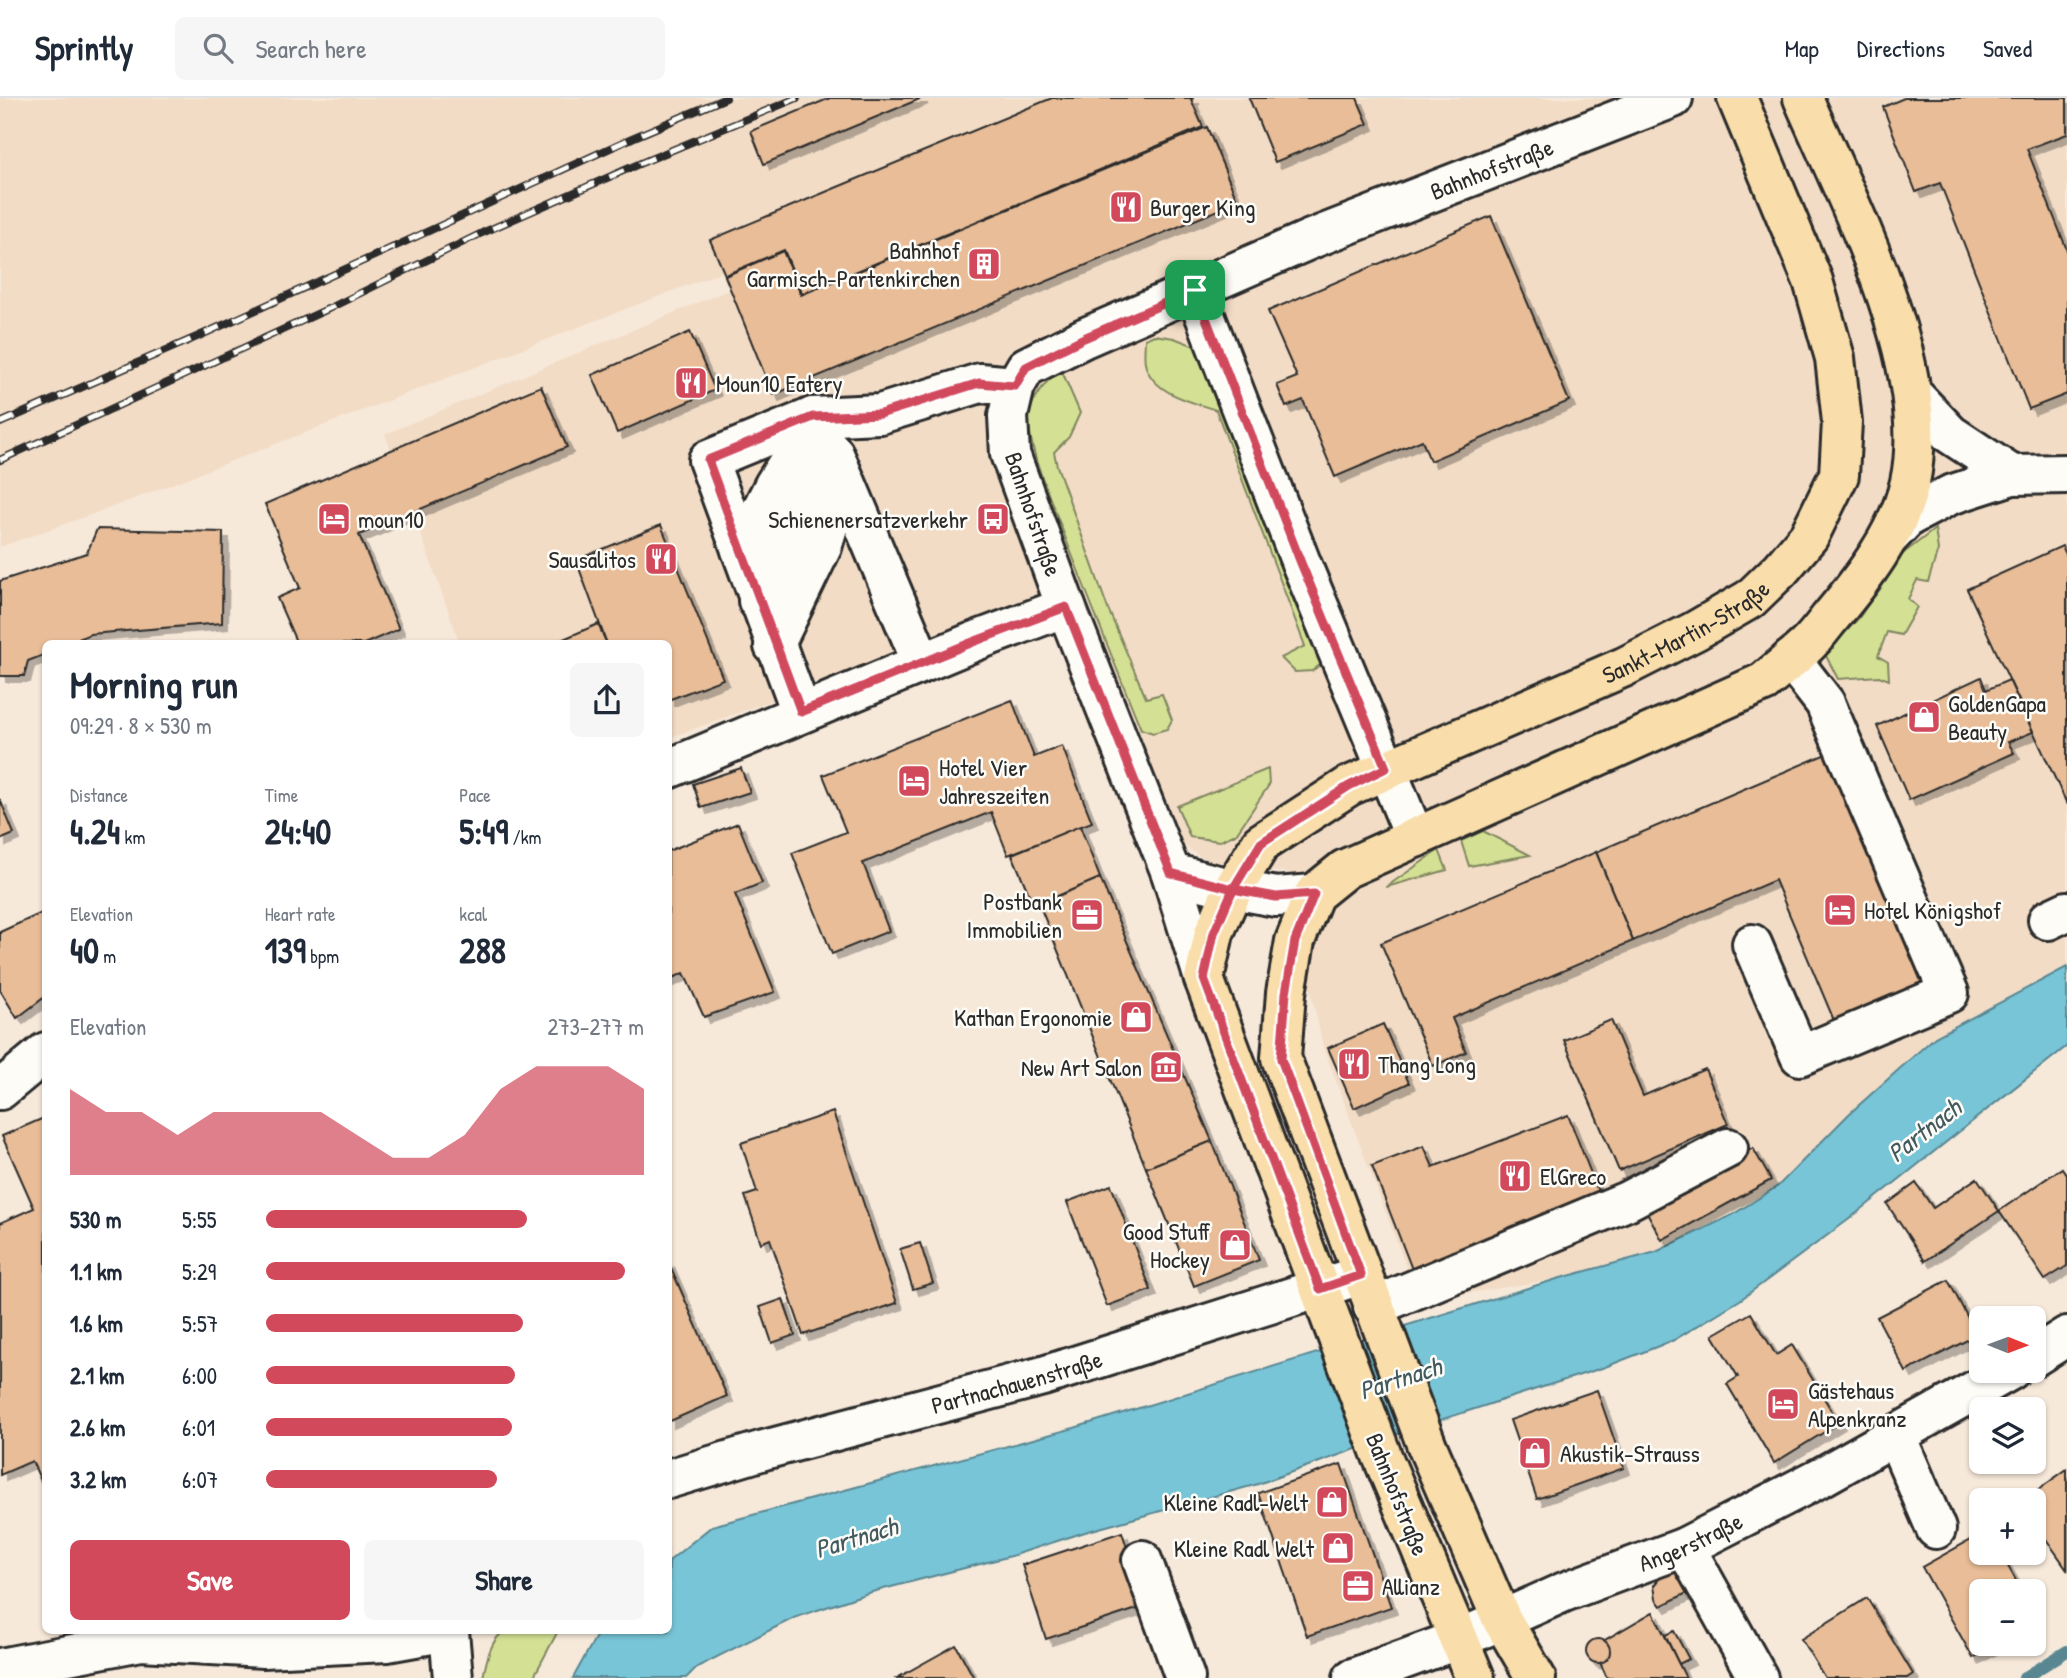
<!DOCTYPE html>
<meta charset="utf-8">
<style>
body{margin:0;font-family:"Patrick Hand",sans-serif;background:#f6f6f7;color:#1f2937;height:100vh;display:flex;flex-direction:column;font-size:26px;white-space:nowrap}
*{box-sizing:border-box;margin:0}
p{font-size:23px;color:#747a83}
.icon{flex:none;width:38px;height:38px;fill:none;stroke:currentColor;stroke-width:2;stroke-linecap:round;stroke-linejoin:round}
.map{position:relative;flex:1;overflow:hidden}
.panel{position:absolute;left:42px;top:542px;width:630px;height:994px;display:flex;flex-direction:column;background:#fff;border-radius:10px;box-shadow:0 2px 5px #0004}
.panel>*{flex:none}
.needle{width:46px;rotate:91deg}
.fabs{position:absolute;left:1969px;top:1208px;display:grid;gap:14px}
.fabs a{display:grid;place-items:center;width:77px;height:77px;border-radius:10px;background:#fff;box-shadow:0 2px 5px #0004;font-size:35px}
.pin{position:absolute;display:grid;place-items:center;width:60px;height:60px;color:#fff;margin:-30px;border-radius:14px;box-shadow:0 4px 10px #0006}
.round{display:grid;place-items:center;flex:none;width:74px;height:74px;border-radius:10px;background:#f6f6f7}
.headline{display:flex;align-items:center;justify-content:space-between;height:119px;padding:0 28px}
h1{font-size:38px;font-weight:800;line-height:52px}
.metrics{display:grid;grid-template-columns:repeat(3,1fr);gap:10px;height:119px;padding:7px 28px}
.metrics div{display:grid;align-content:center}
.metrics b{font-size:35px;font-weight:800}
.metrics small{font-size:19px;font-weight:400}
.metrics p{font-size:19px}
.chart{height:196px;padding:14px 28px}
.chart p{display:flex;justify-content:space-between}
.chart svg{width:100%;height:126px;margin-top:7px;fill:#d1495b;opacity:.7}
.button{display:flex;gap:14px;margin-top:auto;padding:14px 28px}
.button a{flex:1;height:80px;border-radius:10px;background:#d1495b;color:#fff;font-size:28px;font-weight:800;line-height:80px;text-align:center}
.button a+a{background:#f6f6f7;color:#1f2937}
ul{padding:0 28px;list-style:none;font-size:23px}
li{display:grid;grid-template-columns:112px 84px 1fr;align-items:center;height:52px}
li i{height:18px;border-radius:9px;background:#d1495b}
header{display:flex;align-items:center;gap:42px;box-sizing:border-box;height:98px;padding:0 35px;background:#fff;border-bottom:2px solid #e0e1e3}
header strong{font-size:33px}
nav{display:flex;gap:38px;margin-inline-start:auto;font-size:24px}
.search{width:490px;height:63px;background:#f6f6f7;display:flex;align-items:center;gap:18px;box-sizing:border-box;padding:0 24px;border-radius:10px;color:#747a83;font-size:26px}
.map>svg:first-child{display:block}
.built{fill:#f2dcc6}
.green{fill:#d4e194;stroke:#808660;stroke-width:2}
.water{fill:#78c5d7;stroke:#598792;stroke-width:2}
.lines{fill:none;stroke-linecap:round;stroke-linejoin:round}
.stream{stroke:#598792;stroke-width:12}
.building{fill:#e8bd98;stroke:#2b2b2b;stroke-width:2;filter:url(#shadow)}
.minor-casing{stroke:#2b2b2b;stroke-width:44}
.major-casing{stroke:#2b2b2b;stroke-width:44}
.minor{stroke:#fdfcf7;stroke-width:38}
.major{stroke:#f9deab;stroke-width:38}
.rail-casing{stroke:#2b2b2b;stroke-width:8}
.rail{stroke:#fdfcf7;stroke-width:5;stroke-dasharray:16;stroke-linecap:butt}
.route-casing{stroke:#fff;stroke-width:14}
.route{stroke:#d1495b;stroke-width:9}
.labels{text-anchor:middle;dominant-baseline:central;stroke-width:5;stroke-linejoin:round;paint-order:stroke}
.street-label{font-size:24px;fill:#2b2b2b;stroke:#fdfcf7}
.poi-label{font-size:24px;fill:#2b2b2b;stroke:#fdfcf7;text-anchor:start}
.water-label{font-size:26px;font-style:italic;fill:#42595f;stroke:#fdfcf7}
</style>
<header>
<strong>Sprintly</strong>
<div class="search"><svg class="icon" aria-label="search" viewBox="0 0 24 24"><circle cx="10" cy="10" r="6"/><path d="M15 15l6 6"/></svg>Search here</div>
<nav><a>Map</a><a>Directions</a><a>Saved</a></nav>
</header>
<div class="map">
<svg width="2067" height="1580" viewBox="0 0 2067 1580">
<defs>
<filter id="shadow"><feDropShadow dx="6" dy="6" stdDeviation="0" flood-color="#0004"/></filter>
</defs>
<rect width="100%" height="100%" fill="#f7e9da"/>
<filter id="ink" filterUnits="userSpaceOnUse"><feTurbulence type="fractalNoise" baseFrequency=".0143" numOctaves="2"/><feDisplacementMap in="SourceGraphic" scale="14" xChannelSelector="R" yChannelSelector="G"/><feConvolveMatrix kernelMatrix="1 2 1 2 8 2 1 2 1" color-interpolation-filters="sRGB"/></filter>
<g filter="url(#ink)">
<g class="built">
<path d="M0 0H1173L110 410 0 449Z"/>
<path d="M1185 0H2067V869L1849 1016 1778 1088 1732 1117 1656 1154 1557 1181 1419 1203 1323 949 1285 774 1221 772 1173 741 1075 492 669 640 668 546H460L385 336Z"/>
</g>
<g class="green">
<path d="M1154 237 1174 240 1200 250 1325 563 1312 573 1295 574 1281 560 1305 548 1216 312C1192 304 1155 296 1146 269 1143 261 1145 249 1145 241Z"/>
<path d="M1061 271 1080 315 1069 339 1054 354 1057 368 1108 511 1146 600 1162 596 1172 622 1167 631 1153 635 1141 631C1114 565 1088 498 1062 431 1051 402 1027 349 1029 318 1031 300 1048 281 1061 271Z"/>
<path d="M1935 431 1938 452 1928 484 1917 482 1908 501 1917 509 1901 537 1887 534 1878 558 1888 564 1889 582 1879 578 1838 581 1825 556 1859 520 1900 458Z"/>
<path d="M1268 671 1269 687 1236 736 1220 743 1190 739 1177 708Z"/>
<path d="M1483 733 1530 757 1469 768 1461 743Z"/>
<path d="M1439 752 1447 772 1386 789Z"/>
<path d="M505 1533H558L533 1580H483C486 1565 490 1541 505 1533Z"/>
</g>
<path class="water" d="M2067 869V948L1848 1122 1740 1202 1674 1242 1605 1269 1406 1333 1258 1386 1085 1434 1011 1458 868 1495 794 1520 697 1569 686 1580H573L599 1533H668L669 1463 712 1428 1074 1330 1557 1181 1656 1154 1732 1117 1778 1088 1849 1016 1935 939Z"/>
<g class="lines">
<path class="stream" d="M2024 1580 2067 1553"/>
</g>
<g class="building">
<path d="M830 0H922L764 66 751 33Z"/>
<path d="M1052 0H1194L1191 1 1203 29 802 196 784 152 725 177 710 142Z"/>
<path d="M1249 0H1357L1368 26 1275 64Z"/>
<path d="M1904 0H2067V36L2027 51 2067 152V296L2029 311 1940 85 1916 94 1883 9Z"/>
<path d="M1207 29 1238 104 773 297 725 178 783 153 801 197Z"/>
<path d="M1491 118 1569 303 1430 363 1422 342 1335 379 1303 302 1286 309 1277 287 1297 279 1268 213Z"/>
<path d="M690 234 715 292 617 335 592 277Z"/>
<path d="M541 288 567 349 359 437 399 531 364 546H297L277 500 300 490 265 406Z"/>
<path d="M661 427 723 581 668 602V546H607L576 462Z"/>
<path d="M97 431 223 434 222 525 90 536 67 546H46V556L28 563 24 578H0V483L87 455Z"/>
<path d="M2062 448 2067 458V706L1967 491Z"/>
<path d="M598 526 607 546H552Z"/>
<path d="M1981 579 1986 592 2009 582 2033 634 2008 644 2014 655 1909 702 1877 628Z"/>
<path d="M1012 602 1034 659 1062 648 1092 724 1008 757 991 714 863 765 889 833 832 856 792 755 846 734 823 677Z"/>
<path d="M1826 656 1926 894 1838 932 1775 782 1633 843 1596 754Z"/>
<path d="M741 670 750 694 701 710 693 686Z"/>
<path d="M0 701 14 736 0 742Z"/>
<path d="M738 725 762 785 735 796 775 894 704 919 684 875 668 882V753Z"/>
<path d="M1080 728 1100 780 1039 806H1033L1012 756Z"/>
<path d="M1596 754 1633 843 1452 920 1466 954 1433 968 1381 845Z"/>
<path d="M1100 780 1212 1043 1146 1070 1039 806Z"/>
<path d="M46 813V898L17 920 0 892V834Z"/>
<path d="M1611 922 1643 998 1705 971 1728 1026 1619 1073 1564 942Z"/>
<path d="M1383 926 1409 985 1354 1010 1328 950Z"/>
<path d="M833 1014 897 1205 803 1237 770 1141 761 1145 745 1098 757 1094 741 1045Z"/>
<path d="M1568 1017 1599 1096 1493 1137 1496 1147 1415 1179 1372 1068 1424 1048 1433 1069Z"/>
<path d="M46 1019V1394L32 1363 0 1377V1125L34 1110 2 1038Z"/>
<path d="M1212 1043 1259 1162 1194 1188 1146 1070Z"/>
<path d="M1753 1050 1771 1082 1662 1142 1644 1109Z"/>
<path d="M2062 1070 2067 1077V1168L2045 1182 1999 1113Z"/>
<path d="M1977 1080 1999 1113 1925 1163 1887 1106 1916 1085 1933 1110Z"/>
<path d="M1111 1087 1151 1192 1107 1208 1067 1104Z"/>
<path d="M920 1145 933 1185 913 1191 900 1151Z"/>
<path d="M668 1163 727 1298 668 1324Z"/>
<path d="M1948 1182 1977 1237 1906 1274 1877 1219Z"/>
<path d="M783 1201 795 1237 772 1245 760 1209Z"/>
<path d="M1751 1215 1776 1257 1792 1247 1839 1325 1774 1365 1727 1286 1738 1279 1713 1237Z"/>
<path d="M1597 1292 1624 1370 1537 1401 1510 1322Z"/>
<path d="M1341 1366 1391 1509 1307 1538 1258 1395Z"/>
<path d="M2067 1371V1471L2034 1424V1402H2024Z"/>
<path d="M1122 1434 1146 1508 1046 1541 1022 1467Z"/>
<path d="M1981 1436V1454H2000L2022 1493H1981V1545H2000L1973 1560 1922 1469Z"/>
<path d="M1688 1466 1701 1488 1661 1508 1656 1501 1654 1487 1663 1476Z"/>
<path d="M1867 1500 1913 1576 1907 1580H1825L1801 1541Z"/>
<path d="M1653 1514 1686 1580H1607L1593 1549Z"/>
<path d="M1674 1533 1689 1561 1679 1566 1665 1537Z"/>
<circle cx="1598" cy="1553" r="12"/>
<path d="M956 1547 974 1580H897Z"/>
</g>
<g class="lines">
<defs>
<g id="minor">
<path d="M1195 192 1301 465 1415 740"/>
<path d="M1912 296 1950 336 2012 377"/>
<path d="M811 329 834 356 922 565"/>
<path d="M1890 438 1908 419 1950 397 2012 377 2067 376"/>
<path d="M741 452 774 387 811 329 813 319"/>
<path d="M758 503 802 411 830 362"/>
<path d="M774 548 822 449 830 422 833 366"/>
<path d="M801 614 708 362 813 319 880 316 980 285 1015 288"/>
<path d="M668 671 973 544 1066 509"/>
<path d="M1171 775 1233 791 1276 799 1314 796"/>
<path d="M2048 822 2067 813"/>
<path d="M1752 846 1800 958 1949 895 1825 605 1791 561"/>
<path id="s1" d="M1204 881 1171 775 1066 509 1010 356 1008 318 1015 288 1026 269 1084 240 1311 141 1673 0"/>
<path d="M0 992 46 954"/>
<path d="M1373 1209 1627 1103 1728 1050"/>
<path d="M2034 1259 2067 1238"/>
<path d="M1896 1338 1936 1431"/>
<path id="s2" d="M668 1381 764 1352 1043 1278 1361 1177"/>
<path d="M1685 1449 1758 1580"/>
<path d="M1142 1462 1185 1580"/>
<path d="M449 1533 453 1580"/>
<path d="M0 1570 141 1543 263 1550 387 1544 448 1533"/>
<path id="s3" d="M1353 1580 1457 1542 1564 1494 1685 1449 1823 1378 2011 1272"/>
</g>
<g id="major">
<path id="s4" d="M1475 1580 1382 1358 1204 881 1214 835 1233 791 1261 745 1349 688 1624 569 1695 533 1750 501 1781 471 1809 438 1839 377 1842 324 1835 260 1813 183 1737 0"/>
<path d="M1536 1580 1502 1522 1427 1348 1281 960 1286 895 1295 843 1314 796 1345 771 1764 584C1778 572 1792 561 1805 549 1814 541 1822 530 1829 521 1862 482 1899 435 1910 384 1935 267 1849 107 1803 0"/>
</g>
</defs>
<use href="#minor" class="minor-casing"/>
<use href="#major" class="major-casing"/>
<use href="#minor" class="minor"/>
<use href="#major" class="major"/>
<defs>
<g id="rail">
<path d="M0 325 199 238 632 40 726 0"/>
<path d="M0 362 330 210 482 135 641 65 797 0"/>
</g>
</defs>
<use href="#rail" class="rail-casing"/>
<use href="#rail" class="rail"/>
</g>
</g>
<g class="lines" filter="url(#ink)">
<defs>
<path id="route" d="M1195 192 1084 240 1026 269 1015 288 979 285 880 316 813 319 708 362 801 614 973 544 1066 509 1171 775 1233 791 1276 799 1314 796 1295 843 1286 895 1281 961 1361 1177 1320 1191 1204 881 1214 835 1233 791 1261 745 1349 688 1386 670 1301 465 1195 192"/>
</defs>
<use href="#route" class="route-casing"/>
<use href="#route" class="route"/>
</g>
<defs>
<symbol id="restaurant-square" viewBox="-11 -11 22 22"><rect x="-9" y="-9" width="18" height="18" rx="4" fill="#d1495b" stroke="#fdfcf7"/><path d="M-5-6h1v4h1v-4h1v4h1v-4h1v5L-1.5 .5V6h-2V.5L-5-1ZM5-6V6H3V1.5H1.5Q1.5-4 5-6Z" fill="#fff"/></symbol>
<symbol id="building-square" viewBox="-11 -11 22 22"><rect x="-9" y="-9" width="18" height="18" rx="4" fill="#d1495b" stroke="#fdfcf7"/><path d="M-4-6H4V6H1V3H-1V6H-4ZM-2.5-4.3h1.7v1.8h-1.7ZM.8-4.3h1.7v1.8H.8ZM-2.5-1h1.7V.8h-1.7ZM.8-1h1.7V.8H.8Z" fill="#fff"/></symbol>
<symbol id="hotel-square" viewBox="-11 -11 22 22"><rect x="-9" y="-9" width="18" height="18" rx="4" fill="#d1495b" stroke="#fdfcf7"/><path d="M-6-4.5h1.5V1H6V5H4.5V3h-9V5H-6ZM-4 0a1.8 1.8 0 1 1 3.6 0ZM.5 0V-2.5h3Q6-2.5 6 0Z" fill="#fff"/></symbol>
<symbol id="bus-square" viewBox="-11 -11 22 22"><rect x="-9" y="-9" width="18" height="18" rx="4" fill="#d1495b" stroke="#fdfcf7"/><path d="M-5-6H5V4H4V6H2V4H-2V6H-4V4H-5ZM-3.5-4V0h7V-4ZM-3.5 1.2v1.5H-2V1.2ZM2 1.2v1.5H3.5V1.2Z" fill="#fff"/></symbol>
<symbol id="shop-square" viewBox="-11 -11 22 22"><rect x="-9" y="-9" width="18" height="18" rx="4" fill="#d1495b" stroke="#fdfcf7"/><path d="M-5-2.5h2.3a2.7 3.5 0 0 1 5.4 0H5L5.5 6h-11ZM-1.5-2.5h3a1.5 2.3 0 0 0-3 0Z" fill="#fff"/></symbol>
<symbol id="office-square" viewBox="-11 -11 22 22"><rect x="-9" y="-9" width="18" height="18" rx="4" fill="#d1495b" stroke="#fdfcf7"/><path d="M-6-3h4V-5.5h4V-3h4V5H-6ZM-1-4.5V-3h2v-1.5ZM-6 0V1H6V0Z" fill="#fff"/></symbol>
<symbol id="museum-square" viewBox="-11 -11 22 22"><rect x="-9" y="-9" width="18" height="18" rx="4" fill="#d1495b" stroke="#fdfcf7"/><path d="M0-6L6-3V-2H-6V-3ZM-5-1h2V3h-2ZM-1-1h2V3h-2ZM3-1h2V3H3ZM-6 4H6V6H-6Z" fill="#fff"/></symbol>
</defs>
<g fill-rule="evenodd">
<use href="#restaurant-square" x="1107" y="90" width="38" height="38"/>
<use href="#building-square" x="965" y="147" width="38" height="38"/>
<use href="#restaurant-square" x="672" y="266" width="38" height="38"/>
<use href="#hotel-square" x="315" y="402" width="38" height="38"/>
<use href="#bus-square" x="974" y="402" width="38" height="38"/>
<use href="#restaurant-square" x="642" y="442" width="38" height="38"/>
<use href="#shop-square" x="1905" y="600" width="38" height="38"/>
<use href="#hotel-square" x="895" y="664" width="38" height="38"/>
<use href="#hotel-square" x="1821" y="793" width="38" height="38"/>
<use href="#office-square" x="1068" y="798" width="38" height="38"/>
<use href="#shop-square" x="1117" y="900" width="38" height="38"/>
<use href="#restaurant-square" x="1335" y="947" width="38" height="38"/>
<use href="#museum-square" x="1147" y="950" width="38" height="38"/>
<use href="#restaurant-square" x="1496" y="1059" width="38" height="38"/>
<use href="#shop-square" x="1216" y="1128" width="38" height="38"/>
<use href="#hotel-square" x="1764" y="1287" width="38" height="38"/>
<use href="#shop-square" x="1516" y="1336" width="38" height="38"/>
<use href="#shop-square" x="1313" y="1385" width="38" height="38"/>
<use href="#shop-square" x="1319" y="1431" width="38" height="38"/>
<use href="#office-square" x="1339" y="1469" width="38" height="38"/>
</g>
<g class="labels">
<g class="street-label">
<text stroke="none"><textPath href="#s1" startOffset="1157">Bahnhofstraße</textPath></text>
<text transform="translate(1034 416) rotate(71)">Bahnhofstraße</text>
<text stroke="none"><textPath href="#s4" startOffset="1374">Sankt-Martin-Straße</textPath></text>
<text stroke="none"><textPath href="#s2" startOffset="362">Partnachauenstraße</textPath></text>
<text transform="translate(1398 1396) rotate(68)">Bahnhofstraße</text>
<text stroke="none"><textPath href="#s3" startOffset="364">Angerstraße</textPath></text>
</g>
<g class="poi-label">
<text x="1150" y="109">Burger King</text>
<text x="960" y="152" text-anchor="end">Bahnhof<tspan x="960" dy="28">Garmisch-Partenkirchen</tspan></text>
<text x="716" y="285">Moun10 Eatery</text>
<text x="358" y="421">moun10</text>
<text x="968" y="421" text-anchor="end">Schienenersatzverkehr</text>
<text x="636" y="461" text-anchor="end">Sausalitos</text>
<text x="1948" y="605">GoldenGapa<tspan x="1948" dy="28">Beauty</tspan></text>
<text x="939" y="669">Hotel Vier<tspan x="939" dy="28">Jahreszeiten</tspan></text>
<text x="1062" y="803" text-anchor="end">Postbank<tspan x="1062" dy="28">Immobilien</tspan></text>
<text x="1864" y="812">Hotel Königshof</text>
<text x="1112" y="919" text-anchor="end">Kathan Ergonomie</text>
<text x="1378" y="966">Thang Long</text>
<text x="1142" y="969" text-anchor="end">New Art Salon</text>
<text x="1540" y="1078">ElGreco</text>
<text x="1210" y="1133" text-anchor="end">Good Stuff<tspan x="1210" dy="28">Hockey</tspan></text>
<text x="1808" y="1292">Gästehaus<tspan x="1808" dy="28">Alpenkranz</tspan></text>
<text x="1560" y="1355">Akustik-Strauss</text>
<text x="1308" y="1404" text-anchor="end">Kleine Radl-Welt</text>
<text x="1314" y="1450" text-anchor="end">Kleine Radl Welt</text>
<text x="1382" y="1488">Allianz</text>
</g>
<g class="water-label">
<text transform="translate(1924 1032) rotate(-38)">Partnach</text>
<text transform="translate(1400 1280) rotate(-18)">Partnach</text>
<text transform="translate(856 1439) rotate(-17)">Partnach</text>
</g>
</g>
</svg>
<div class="fabs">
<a><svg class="needle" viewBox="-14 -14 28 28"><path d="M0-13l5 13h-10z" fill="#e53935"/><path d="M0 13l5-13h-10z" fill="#747a83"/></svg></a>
<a><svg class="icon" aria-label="layers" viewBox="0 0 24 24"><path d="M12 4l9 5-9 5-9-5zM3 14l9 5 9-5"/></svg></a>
<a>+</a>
<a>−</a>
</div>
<div class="pin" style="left:1195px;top:192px;background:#1e9e55"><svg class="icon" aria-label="arrive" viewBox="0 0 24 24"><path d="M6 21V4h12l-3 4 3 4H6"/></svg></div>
<section class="panel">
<div class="headline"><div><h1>Morning run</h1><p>09:29 · 8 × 530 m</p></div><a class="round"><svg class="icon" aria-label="share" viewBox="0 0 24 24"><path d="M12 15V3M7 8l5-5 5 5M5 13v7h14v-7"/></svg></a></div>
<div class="metrics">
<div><p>Distance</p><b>4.24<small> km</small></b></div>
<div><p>Time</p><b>24:40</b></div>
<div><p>Pace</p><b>5:49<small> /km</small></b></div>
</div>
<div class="metrics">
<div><p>Elevation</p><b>40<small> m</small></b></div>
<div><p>Heart rate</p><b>139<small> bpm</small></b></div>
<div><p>kcal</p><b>288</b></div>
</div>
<div class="chart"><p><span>Elevation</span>273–277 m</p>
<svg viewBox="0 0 160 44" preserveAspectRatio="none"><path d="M0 44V14L10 22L20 22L30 30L40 22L50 22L60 22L70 22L80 30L90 38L100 38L110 30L120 14L130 6L140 6L150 6L160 14V44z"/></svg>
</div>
<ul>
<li><b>530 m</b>5:55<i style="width:69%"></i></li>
<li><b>1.1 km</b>5:29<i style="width:95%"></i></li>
<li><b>1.6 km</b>5:57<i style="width:68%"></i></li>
<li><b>2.1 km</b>6:00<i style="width:66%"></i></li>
<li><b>2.6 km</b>6:01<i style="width:65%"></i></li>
<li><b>3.2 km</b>6:07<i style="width:61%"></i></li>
</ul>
<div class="button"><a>Save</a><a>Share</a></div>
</section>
</div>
